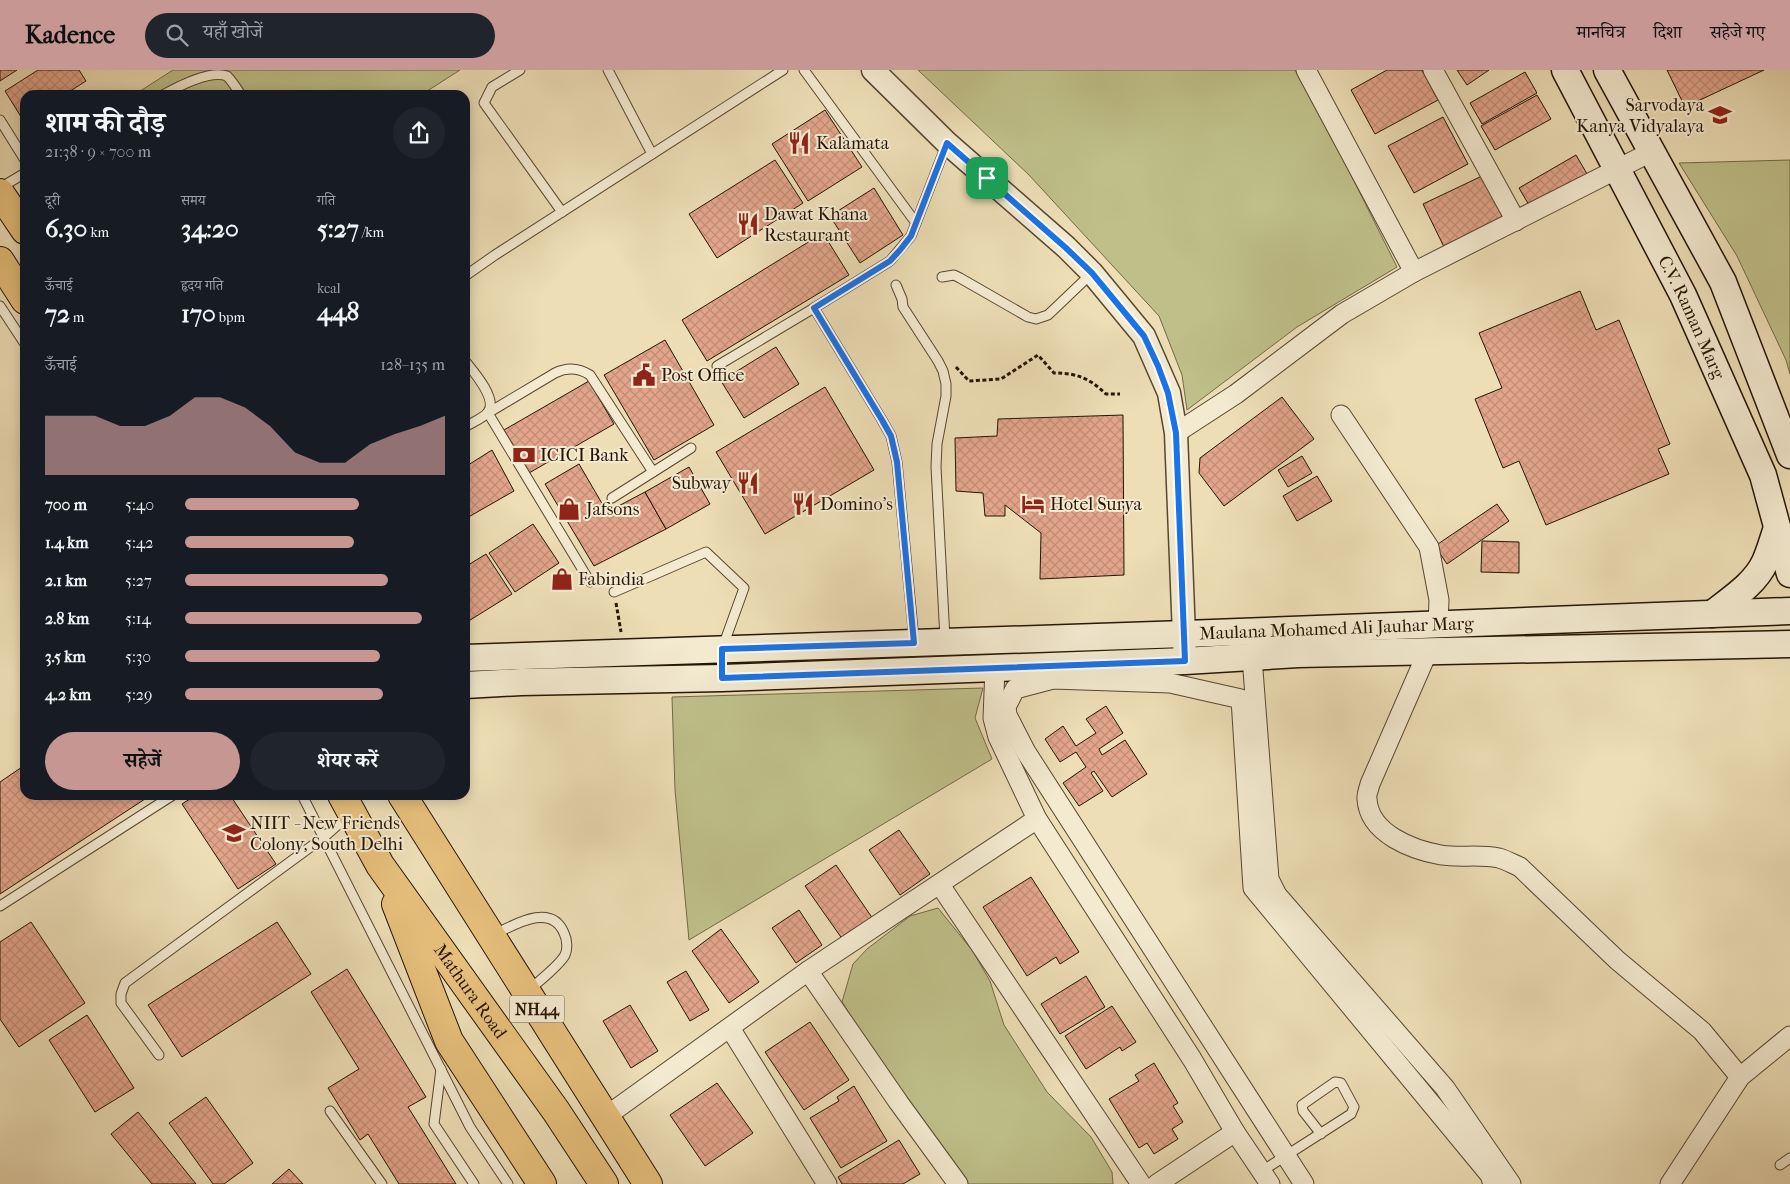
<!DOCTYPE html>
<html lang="hi">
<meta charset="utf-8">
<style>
body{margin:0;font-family:"IM FELL French Canon","Noto Serif Devanagari",serif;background:#20242c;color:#f1f3f6;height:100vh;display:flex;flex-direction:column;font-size:19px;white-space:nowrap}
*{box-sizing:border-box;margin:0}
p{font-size:16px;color:#9ea1a6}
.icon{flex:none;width:28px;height:28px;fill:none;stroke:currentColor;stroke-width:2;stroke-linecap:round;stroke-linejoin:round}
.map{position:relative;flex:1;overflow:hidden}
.side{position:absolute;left:20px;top:20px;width:450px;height:710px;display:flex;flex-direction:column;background:#171b24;border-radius:15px;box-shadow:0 2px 12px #0003}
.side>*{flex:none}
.pin{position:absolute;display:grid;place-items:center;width:42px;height:42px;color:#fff;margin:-21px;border-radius:10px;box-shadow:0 2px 8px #0006}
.round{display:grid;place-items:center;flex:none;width:52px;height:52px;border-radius:26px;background:#20242c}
.overview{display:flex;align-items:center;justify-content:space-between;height:85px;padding:0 25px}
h1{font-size:28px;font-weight:700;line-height:38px}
.figures{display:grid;grid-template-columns:repeat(3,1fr);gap:8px;height:85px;padding:5px 25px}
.figures div{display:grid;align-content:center}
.figures b{font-size:25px;font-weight:700}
.figures small{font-size:14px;font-weight:400}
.figures p{font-size:14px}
.chart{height:140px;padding:10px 25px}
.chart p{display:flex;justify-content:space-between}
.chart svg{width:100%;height:90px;margin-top:5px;fill:#c59692;opacity:.7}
.action{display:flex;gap:10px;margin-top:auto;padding:10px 25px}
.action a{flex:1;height:58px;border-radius:30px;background:#c59692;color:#111;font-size:20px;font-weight:700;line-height:58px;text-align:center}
.action a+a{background:#20242c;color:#f1f3f6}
ul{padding:0 25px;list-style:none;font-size:16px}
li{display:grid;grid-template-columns:80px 60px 1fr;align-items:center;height:38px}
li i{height:12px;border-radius:6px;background:#c59692}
header{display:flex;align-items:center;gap:30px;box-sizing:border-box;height:70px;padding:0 25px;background:#c59692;color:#111}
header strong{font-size:24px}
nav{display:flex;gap:28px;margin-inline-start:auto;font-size:18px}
.search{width:350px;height:45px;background:#20242c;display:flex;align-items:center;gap:12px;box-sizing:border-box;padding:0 18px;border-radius:28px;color:#9ea1a6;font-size:19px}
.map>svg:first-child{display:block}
.park{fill:#bfbf89;stroke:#726a47}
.building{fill:url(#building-cross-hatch);stroke:#251505}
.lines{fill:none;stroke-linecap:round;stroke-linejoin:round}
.service-casing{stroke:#574731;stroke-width:11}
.minor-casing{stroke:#574731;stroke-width:21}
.tertiary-casing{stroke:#574731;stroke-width:25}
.secondary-casing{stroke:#251505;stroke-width:29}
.trunk-casing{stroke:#251505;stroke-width:30}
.path{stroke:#251505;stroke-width:3;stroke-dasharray:4 2.5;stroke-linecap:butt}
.service{stroke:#f3ead0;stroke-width:9}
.minor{stroke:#f3ead0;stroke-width:19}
.tertiary{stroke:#f3ead0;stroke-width:22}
.secondary{stroke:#f3ead0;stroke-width:26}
.trunk{stroke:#e6bf7b;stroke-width:28}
.route-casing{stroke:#fff;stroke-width:10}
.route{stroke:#1a73e8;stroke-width:6}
.labels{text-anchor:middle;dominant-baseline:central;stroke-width:4;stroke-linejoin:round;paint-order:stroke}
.shield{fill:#f3ead0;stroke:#635542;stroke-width:1}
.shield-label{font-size:16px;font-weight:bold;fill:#251505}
.poi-label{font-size:18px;fill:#251505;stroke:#f3ead0;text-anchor:start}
.street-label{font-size:18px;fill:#251505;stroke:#f3ead0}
</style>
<header>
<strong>Kadence</strong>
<div class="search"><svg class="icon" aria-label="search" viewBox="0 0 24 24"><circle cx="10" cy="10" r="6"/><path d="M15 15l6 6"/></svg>यहाँ खोजें</div>
<nav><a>मानचित्र</a><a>दिशा</a><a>सहेजे गए</a></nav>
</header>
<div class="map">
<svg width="1790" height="1114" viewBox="0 0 1790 1114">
<defs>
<pattern id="building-cross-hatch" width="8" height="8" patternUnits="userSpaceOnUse" patternTransform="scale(1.25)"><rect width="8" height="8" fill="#e2a58b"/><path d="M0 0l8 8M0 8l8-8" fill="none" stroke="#c28d76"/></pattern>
</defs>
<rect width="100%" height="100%" fill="#eddeb6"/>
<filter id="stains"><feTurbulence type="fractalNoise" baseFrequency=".004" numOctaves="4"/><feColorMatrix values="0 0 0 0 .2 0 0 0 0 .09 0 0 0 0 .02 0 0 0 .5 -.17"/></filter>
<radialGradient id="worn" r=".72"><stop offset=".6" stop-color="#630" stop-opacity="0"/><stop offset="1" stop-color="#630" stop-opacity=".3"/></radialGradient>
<g class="park">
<path d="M173 0H460L421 25H134Z"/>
<path d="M918 0H1295L1330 63 1397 197 1297 257 1187 340 1182 305 1159 246 1029 105Z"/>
<path d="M1790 90V304L1786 290 1737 186 1679 93Z"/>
<path d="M983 618 975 648 992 689 689 870 675 720 672 627Z"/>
<path d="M938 838 972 880 990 911 1004 955 1047 1022 1091 1067 1112 1102 1113 1114H962L897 1021 842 932 853 894 867 879 910 846Z"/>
</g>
<g class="building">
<path d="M0 0H17L0 11Z"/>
<path d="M38 0H79L86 11 64 25H25V49L23 50 5 21Z"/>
<path d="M1387 0H1422L1438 30 1375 64 1351 20Z"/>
<path d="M1457 0H1489L1467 15Z"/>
<path d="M1667 0H1764L1685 37Z"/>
<path d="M1525 2 1537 23 1482 54 1470 33Z"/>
<path d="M1537 25 1551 49 1495 80 1481 56Z"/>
<path d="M825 40 862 97 808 131 772 74Z"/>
<path d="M1443 47 1468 94 1414 123 1388 76Z"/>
<path d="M1576 85 1590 109 1533 142 1519 118Z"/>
<path d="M775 90 803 133 717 188 689 144Z"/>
<path d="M1482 106 1504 150 1445 179 1423 134Z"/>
<path d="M874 118 903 165 860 193 830 146Z"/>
<path d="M823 163 849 205 707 291 682 250Z"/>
<path d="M1580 221 1596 260 1619 250 1670 374 1658 379 1669 404 1546 455 1519 391 1503 398 1475 329 1502 318 1479 263Z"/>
<path d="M665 270 714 355 654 390 604 305Z"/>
<path d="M776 277 799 314 744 348 721 311Z"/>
<path d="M589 311 614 354 529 403 504 360Z"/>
<path d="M825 317 874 400 765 464 716 382Z"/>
<path d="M1282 327 1314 369 1224 436 1199 403 1200 388Z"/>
<path d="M1123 345 1124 505 1040 509 1041 463 1005 435V446H985L983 423 956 421 955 368 997 366 998 349Z"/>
<path d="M492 380 514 421 465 449V397Z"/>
<path d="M1302 386 1312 403 1288 417 1278 400Z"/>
<path d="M579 394 607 442 645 422 666 459 594 496 545 414Z"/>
<path d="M689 397 710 434 666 459 645 422Z"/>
<path d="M1317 406 1332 431 1297 451 1283 426Z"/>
<path d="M1497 434 1509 451 1447 494 1435 476Z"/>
<path d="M533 454 559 493 515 522 489 483Z"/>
<path d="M1482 471 1519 472V503L1481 502Z"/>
<path d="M486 484 512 524 467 552 465 548V497Z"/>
<path d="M1106 636 1123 663 1099 679 1102 685 1125 670 1147 704 1112 727 1094 701 1091 703 1103 721 1079 736 1063 713 1086 697 1076 682 1060 692 1045 669 1063 656 1076 676 1096 663 1086 649Z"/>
<path d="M25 695V725H146L148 727 0 824V712Z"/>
<path d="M196 725H230L276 794 238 819 182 734Z"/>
<path d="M899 760 930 804 900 825 869 780Z"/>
<path d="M836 795 873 849 843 870 805 816Z"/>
<path d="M1031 807 1079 882 1060 894 1056 887 1027 906 983 837Z"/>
<path d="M799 840 822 875 796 893 772 858Z"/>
<path d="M31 852 85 933 19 977 0 949V872Z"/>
<path d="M277 852 311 904 182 987 148 935Z"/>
<path d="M721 859 759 912 729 933 692 881Z"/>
<path d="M347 899 426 1027 408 1037 456 1114H399L368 1064 360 1070 328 1018 359 999 311 922Z"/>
<path d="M686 901 709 940 690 951 667 912Z"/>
<path d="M1086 906 1105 937 1060 964 1041 934Z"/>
<path d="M630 935 658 981 631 998 603 951Z"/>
<path d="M1112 936 1136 972 1122 981 1120 977 1086 999 1065 966Z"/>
<path d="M87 945 134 1018 95 1042 49 970Z"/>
<path d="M810 952 849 1010 804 1040 765 982Z"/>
<path d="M1154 993 1178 1033 1173 1036 1183 1052 1172 1059 1178 1069 1154 1084 1147 1073 1139 1078 1109 1029 1139 1011 1135 1005Z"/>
<path d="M717 1013 753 1063 705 1096 670 1045Z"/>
<path d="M854 1016 887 1071 841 1098 810 1048 839 1031 837 1027Z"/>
<path d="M206 1027 253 1093 224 1114H213L169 1053Z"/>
<path d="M138 1042 196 1114H152L111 1064Z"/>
<path d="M899 1070 920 1104 903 1114H842L838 1107Z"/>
<path d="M289 1099 303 1114H272Z"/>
</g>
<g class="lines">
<defs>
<g id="service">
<path d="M520 0 492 17 484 33 562 142"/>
<path d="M608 0 652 84"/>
<path d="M804 0 916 153"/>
<path d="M163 25C179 16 210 0 227 6 232 11 237 19 241 25"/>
<path d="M0 50 25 90"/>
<path d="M0 118 25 103"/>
<path d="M465 206 495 185 783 0"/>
<path d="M942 207 954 205 960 208 1028 247 1036 249 1048 245 1092 203"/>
<path d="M896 215 902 229 903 237 938 291 943 301 946 314V326L937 374 936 397 945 569"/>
<path d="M0 236 25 274"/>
<path d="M814 238 882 350 891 366 897 392 914 570"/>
<path d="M465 291C473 301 498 329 488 342 484 348 471 353 465 357"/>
<path d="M717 296 814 238 890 191 911 166 947 73"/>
<path d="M612 428 691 378"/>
<path d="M590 512 488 343 555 303C567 297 579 298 590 305L653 402"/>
<path d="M614 522 706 482 744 518 722 579V606"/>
<path d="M302 725 470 1057 508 1114"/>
<path d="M0 836 173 725"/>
<path d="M493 865C514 855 551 832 564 863 567 869 568 879 565 885 559 896 539 911 529 920"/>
<path d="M159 985 121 933V924L125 913 324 767 349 745"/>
<path d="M441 999 434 1054 474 1114"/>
<path d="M330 1041 382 1114"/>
<path d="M1780 1095 1790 1088"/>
<path d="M1262 1101 1351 1044 1354 1037 1341 1013 1335 1012 1302 1035 1303 1041 1321 1064"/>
</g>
<g id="minor">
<path d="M1306 0 1414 202"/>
<path d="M1433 0 1516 151"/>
<path d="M1341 345 1429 477 1439 530 1438 554"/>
<path d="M1176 363 1236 324 1342 244 1414 202 1651 82"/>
<path d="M1428 581 1370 714C1369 719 1366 725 1367 729 1369 764 1413 780 1441 785 1460 788 1480 784 1499 788 1506 790 1513 794 1520 797L1617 890 1702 961 1740 1007"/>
<path d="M1252 587 1269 809 1277 825 1445 1018 1511 1114"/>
<path d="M995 598 993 648 998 667 1037 749 1192 989 1235 1062 1270 1114"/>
<path d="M940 815 1141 1114"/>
<path d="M808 901 899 1033 958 1114"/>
<path d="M730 958 827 1114"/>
<path d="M605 1047 808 901 1037 749"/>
<path d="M1157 1114 1235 1062"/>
<path d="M1304 1114 1026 682 1007 645 1006 637 1015 619 1053 609 1170 613 1241 629 1253 818 1490 1105 1493 1114"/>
<path d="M1670 1114 1740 1007 1790 966"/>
</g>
<path id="tertiary" d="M873 0 947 73 1066 177 1092 203 1144 266 1169 323 1176 363 1185 591"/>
<g id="secondary">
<path id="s1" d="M1565 0 1683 225 1763 405 1790 504"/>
<path d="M1607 0 1723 212 1790 385"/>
<path d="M1712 544C1731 529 1755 514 1765 492 1770 481 1773 469 1777 458"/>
<path id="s2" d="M465 588 1185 564 1790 541"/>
<path d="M465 615 521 612 722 608 1185 591 1298 584 1790 574"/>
</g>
<g id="trunk">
<path d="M0 123 25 160"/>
<path d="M0 191 25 230"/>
<path id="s3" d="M342 725 380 795 556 1041 604 1114"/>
<path d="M402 725 648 1114"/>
<path d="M396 834 449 971 542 1114"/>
</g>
</defs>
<use href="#service" class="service-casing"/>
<use href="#minor" class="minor-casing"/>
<use href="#tertiary" class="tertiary-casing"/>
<use href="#secondary" class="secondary-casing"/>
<use href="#trunk" class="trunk-casing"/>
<g class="path">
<path d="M956 297 969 311 1001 309 1038 285 1054 303C1077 303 1089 308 1106 324H1120"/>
<path d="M616 533 621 562"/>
</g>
<use href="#service" class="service"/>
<use href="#minor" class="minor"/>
<use href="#tertiary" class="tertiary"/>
<use href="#secondary" class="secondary"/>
<use href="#trunk" class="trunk"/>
</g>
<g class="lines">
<defs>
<path id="route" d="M947 73 1066 178 1092 203 1144 266 1158 296 1168 323 1176 363 1185 591 722 608V579L914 573 897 392 891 366 882 350 814 238 890 191 900 180 911 166Z"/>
</defs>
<use href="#route" class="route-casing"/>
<use href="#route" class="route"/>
</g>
<defs>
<symbol id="school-bare" viewBox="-9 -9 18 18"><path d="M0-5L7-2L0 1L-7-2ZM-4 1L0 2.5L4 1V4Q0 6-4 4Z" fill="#8f2418" stroke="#f3ead0" stroke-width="2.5" paint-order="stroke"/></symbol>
<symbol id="restaurant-bare" viewBox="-9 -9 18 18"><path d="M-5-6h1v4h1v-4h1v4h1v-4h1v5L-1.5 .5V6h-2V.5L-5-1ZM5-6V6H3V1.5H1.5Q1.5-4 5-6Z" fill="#8f2418" stroke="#f3ead0" stroke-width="2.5" paint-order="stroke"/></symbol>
<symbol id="civic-bare" viewBox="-9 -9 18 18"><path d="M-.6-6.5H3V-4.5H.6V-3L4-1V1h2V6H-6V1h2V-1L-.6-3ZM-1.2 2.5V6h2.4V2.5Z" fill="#8f2418" stroke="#f3ead0" stroke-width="2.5" paint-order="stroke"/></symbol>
<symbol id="bank-bare" viewBox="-9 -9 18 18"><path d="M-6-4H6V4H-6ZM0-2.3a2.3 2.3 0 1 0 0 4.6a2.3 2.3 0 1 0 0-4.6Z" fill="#8f2418" stroke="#f3ead0" stroke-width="2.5" paint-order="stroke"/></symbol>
<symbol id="hotel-bare" viewBox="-9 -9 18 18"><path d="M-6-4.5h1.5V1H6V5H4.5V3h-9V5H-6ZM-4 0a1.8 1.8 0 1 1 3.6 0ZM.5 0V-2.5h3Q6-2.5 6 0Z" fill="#8f2418" stroke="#f3ead0" stroke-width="2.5" paint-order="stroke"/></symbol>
<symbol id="shop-bare" viewBox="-9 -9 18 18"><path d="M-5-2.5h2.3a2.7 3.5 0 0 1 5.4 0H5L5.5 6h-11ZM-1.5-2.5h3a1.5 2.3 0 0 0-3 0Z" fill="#8f2418" stroke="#f3ead0" stroke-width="2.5" paint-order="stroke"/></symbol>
</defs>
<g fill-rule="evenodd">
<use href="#school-bare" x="1704" y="29" width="32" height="32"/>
<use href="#restaurant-bare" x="783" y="57" width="32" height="32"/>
<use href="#restaurant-bare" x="732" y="138" width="32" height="32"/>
<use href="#civic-bare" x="628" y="289" width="32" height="32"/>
<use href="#bank-bare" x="508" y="369" width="32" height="32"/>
<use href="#restaurant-bare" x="732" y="397" width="32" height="32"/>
<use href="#restaurant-bare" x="787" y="418" width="32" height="32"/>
<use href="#hotel-bare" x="1017" y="418" width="32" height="32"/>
<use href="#shop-bare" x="553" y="423" width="32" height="32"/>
<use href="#shop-bare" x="546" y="493" width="32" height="32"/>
<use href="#school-bare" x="218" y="747" width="32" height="32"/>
</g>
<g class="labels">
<rect class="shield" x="509.5" y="925.5" width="55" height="27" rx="4"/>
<g class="shield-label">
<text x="537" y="939">NH44</text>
</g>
<g class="poi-label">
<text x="1704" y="35" text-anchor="end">Sarvodaya<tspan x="1704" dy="21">Kanya Vidyalaya</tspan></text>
<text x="816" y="73">Kalamata</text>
<text x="764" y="144">Dawat Khana<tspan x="764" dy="21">Restaurant</tspan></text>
<text x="661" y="305">Post Office</text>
<text x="540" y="385">ICICI Bank</text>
<text x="731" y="413" text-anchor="end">Subway</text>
<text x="820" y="434">Domino's</text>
<text x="1050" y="434">Hotel Surya</text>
<text x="586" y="439">Jafsons</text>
<text x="578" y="509">Fabindia</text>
<text x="250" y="753">NIIT - New Friends<tspan x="250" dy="21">Colony, South Delhi</tspan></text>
</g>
<g class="street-label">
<text stroke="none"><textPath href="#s1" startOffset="278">C.V. Raman Marg</textPath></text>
<text stroke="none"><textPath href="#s2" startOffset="872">Maulana Mohamed Ali Jauhar Marg</textPath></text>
<text stroke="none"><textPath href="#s3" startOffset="235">Mathura Road</textPath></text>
</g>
</g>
<rect width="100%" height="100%" filter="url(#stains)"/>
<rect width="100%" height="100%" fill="url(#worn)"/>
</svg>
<div class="pin" style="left:987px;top:108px;background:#1e9e55"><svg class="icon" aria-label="arrive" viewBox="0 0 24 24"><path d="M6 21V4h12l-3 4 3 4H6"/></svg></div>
<section class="side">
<div class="overview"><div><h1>शाम की दौड़</h1><p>21:38 · 9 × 700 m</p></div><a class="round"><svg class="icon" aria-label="share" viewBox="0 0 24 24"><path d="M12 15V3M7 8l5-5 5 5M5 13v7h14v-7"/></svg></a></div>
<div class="figures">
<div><p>दूरी</p><b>6.30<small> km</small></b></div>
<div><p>समय</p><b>34:20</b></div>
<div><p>गति</p><b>5:27<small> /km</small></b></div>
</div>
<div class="figures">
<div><p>ऊँचाई</p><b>72<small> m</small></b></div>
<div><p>हृदय गति</p><b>170<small> bpm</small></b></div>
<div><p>kcal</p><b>448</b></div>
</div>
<div class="chart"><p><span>ऊँचाई</span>128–135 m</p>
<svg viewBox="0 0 160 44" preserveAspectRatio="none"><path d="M0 44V15L10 15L20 15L30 20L40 20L50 15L60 6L70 6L80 11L90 20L100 33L110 38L120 38L130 29L140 24L150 20L160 15V44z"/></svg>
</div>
<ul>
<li><b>700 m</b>5:40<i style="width:67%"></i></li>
<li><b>1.4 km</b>5:42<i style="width:65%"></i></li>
<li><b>2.1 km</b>5:27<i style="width:78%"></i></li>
<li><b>2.8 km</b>5:14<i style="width:91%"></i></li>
<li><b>3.5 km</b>5:30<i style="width:75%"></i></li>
<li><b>4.2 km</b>5:29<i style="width:76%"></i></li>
</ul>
<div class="action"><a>सहेजें</a><a>शेयर करें</a></div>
</section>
</div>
